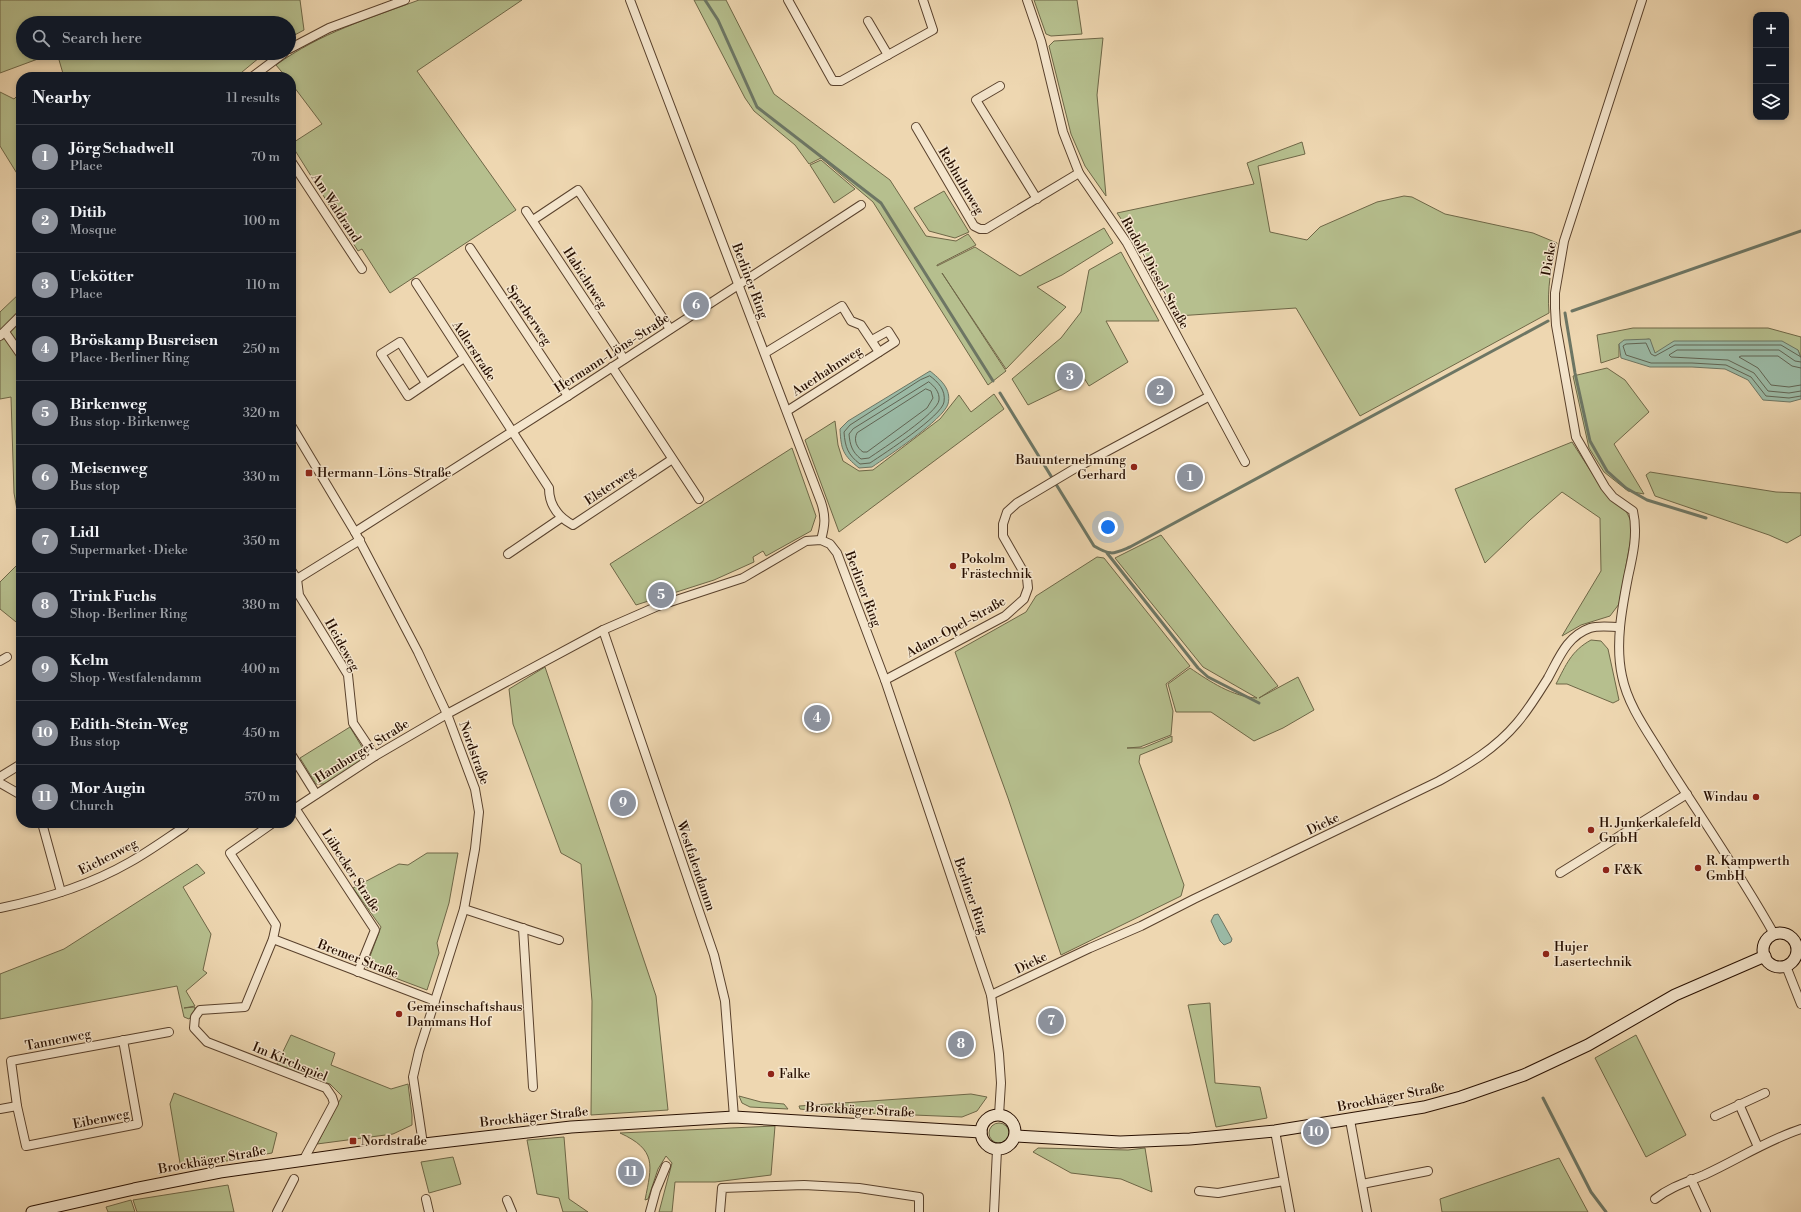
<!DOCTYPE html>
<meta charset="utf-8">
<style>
body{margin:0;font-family:"Libre Bodoni",serif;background:#242831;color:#f1f3f6}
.controls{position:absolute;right:12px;top:12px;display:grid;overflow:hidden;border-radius:8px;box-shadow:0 2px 6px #0003}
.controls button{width:36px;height:36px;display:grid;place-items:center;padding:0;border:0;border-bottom:1px solid #363941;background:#171b24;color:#f1f3f6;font:20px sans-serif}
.you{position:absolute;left:1108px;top:527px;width:14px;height:14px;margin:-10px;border:3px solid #fff;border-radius:50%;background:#1a73e8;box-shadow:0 0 0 6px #1a73e833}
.badge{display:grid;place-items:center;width:26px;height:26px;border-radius:50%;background:#8c9099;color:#fff;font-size:13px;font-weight:700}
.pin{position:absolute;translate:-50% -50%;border:2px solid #fff;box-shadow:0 1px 4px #0006}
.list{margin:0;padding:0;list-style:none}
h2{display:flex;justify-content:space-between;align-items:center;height:52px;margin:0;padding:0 16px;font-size:17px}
h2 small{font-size:13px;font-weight:400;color:#9ea1a6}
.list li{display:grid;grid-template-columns:26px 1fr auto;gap:12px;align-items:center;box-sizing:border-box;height:64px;padding:0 16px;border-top:1px solid #363941}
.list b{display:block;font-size:15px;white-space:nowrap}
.list p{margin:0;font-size:13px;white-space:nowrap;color:#9ea1a6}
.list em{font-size:13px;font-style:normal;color:#9ea1a6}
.icon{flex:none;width:22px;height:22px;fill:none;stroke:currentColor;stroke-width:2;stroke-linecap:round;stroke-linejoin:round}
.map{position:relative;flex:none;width:1801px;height:1212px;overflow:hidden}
.search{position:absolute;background:#171b24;box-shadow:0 2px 6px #0003;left:16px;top:16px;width:280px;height:44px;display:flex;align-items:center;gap:10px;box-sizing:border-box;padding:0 14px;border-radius:22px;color:#9ea1a6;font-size:15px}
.panel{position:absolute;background:#171b24;box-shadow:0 2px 6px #0003;left:16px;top:72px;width:280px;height:756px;border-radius:16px}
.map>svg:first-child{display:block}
</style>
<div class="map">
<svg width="1801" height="1212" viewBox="0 0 1801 1212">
<rect width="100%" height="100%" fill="#eed7b1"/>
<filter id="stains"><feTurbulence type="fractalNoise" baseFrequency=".005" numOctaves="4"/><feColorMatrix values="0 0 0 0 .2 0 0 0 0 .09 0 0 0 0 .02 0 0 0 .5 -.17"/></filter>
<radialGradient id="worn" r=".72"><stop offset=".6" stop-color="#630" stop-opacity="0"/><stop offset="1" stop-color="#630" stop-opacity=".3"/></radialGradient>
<!-- green -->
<g fill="#b6bf8e" stroke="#6e6747">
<path d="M 0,0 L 300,0 L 304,30 L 289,38 L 289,23 L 23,23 L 23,53 L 54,53 L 0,73 Z"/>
<path d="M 419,0 L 522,0 L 417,71 L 516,210 L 390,293 L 362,249 L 358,251 L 291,144 L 322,124 L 291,83 L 291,77 L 286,77 L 276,65 C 320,33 370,18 419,0 Z"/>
<path d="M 694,0 L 726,0 L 774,94 L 890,180 L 926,236 L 956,241 L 968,234 L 976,245 L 937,265 L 937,266 L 975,247 L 1020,276 L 1104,228 L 1113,243 L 1062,275 L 1037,287 L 1066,307 L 1006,369 L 942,273 L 1006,371 L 988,385 L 873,202 L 821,158 L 809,164 L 795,145 L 754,111 L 745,98 Z"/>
<path d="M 1034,0 L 1077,0 L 1082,34 L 1051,36 L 1046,34 Z"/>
<path d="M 1103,38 L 1097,95 L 1106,196 L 1085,166 L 1071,134 L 1049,46 L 1054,41 Z"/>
<path d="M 57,53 L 265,53 L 236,77 L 64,77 Z"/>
<path d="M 0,92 L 14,99 L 21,92 L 21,102 L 18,103 L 21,109 L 21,180 L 0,146 Z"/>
<path d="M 1302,142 L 1305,154 L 1258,166 L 1270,232 L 1307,240 L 1320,227 L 1377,202 L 1404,196 L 1412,197 L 1445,214 L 1533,233 L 1557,243 C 1551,267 1547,288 1549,313 L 1360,416 L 1296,308 L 1177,316 L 1135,239 L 1117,213 L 1254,184 L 1247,163 Z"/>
<path d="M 821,160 L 855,189 L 834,203 L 810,165 Z"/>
<path d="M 944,191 L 969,232 L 955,238 L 929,231 L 914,208 Z"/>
<path d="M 1121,252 L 1159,321 L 1106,321 L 1128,362 L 1089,386 L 1084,378 L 1028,405 L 1012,379 L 1061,338 L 1081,312 L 1089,270 Z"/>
<path d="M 21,292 L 21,532 L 14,493 L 11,397 L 0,399 L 0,312 Z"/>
<path d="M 1633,328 L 1768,328 L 1801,337 L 1801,358 L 1798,350 L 1655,353 L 1649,339 L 1619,344 L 1619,357 L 1601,363 L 1597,335 Z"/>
<path d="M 1607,368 L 1625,380 L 1649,412 L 1614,444 L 1644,494 L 1628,491 L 1604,472 L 1589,448 L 1573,376 Z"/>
<path d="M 994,394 L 1004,409 L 839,532 L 805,440 L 835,421 L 838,445 L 843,461 L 859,471 L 873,470 L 940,419 L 959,395 L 971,412 Z"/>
<path d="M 1572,442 L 1599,484 L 1626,511 L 1631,521 L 1631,538 L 1619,604 L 1610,616 L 1581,625 L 1562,636 L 1601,571 L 1600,518 L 1562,492 L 1530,520 L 1485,563 L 1455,489 Z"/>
<path d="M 792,448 L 816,516 L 811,531 L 766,556 L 763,551 L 753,557 L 754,562 L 714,580 L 636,605 L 610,564 Z"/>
<path d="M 1650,472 L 1776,492 L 1801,493 L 1801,535 L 1787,543 L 1769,535 L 1655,496 L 1646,475 Z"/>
<path d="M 1161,535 L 1278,686 L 1259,698 L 1298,677 L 1314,710 L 1283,728 L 1254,741 L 1211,712 L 1176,712 L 1168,684 L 1190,668 C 1209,681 1233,697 1257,698 L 1203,667 L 1115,558 Z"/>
<path d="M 1097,557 L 1104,558 L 1190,666 L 1166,684 L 1173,711 L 1171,735 L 1140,747 L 1127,748 L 1143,748 L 1172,736 L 1172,742 L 1140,755 L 1139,762 L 1184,885 L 1181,896 L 1061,955 L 1008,798 L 955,652 L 1026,612 L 1036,596 Z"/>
<path d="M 21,561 L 21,626 L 0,609 L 0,582 Z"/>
<path d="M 1591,640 L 1601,641 L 1608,649 L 1619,700 L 1613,703 L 1567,684 L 1556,684 C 1566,665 1571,651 1591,640 Z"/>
<path d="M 545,667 L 656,996 L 668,1110 L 591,1115 L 592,1001 L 581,864 L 561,853 L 513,724 L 509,689 Z"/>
<path d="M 350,727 L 365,752 L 364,760 L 324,784 L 316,784 L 300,758 Z"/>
<path d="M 427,853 L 458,853 L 449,903 L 437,943 L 439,953 L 427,990 L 366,967 L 381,927 L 353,888 L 399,864 L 408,865 Z"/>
<path d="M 197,864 L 205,873 L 183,887 L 211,934 L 203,970 L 207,973 L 186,991 L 195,1006 L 184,1008 L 195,1007 L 194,1013 L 189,1019 L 184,1017 L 177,986 L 0,1019 L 0,974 L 64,949 Z"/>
<path d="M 1210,1003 L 1215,1083 L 1260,1087 L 1267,1118 L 1216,1127 L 1188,1005 Z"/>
<path d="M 291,1035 L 335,1053 L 331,1065 L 391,1089 L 408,1084 L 412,1115 L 412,1125 L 393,1134 L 317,1144 L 342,1096 L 330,1084 L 276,1066 Z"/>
<path d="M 1636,1035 L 1686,1135 L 1646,1157 L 1595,1058 Z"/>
<path d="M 174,1093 L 277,1133 L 272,1153 L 181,1169 L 170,1104 Z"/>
<path d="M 971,1094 L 987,1097 L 977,1111 L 962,1117 L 818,1111 L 800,1109 L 799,1106 Z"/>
<path d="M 739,1096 L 761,1102 L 784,1104 L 788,1109 L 750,1107 L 742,1103 Z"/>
<circle cx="999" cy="1133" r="10"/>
<path d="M 775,1126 L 771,1175 L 715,1182 L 675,1182 L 672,1212 L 659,1212 L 672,1163 L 666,1156 L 658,1169 L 648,1199 L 645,1200 C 652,1165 657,1150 620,1133 Z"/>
<path d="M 564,1137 L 569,1199 L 588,1212 L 563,1212 L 559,1198 L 537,1194 L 527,1140 Z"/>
<path d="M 1038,1148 L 1128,1150 L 1145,1148 L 1152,1192 L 1121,1179 L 1071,1173 L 1033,1152 Z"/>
<path d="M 453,1157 L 461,1184 L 429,1193 L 421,1162 Z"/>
<path d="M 1559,1158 L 1588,1212 L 1442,1212 L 1440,1199 Z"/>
<path d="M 228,1185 L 234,1212 L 137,1212 L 133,1200 Z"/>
<path d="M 131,1200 L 135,1212 L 108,1212 L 106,1207 Z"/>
</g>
<!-- water -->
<g fill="#9bbaa6" stroke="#6d7664">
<path d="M 1650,339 L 1655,353 L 1674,341 L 1782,341 L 1798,350 L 1801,358 L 1801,399 L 1790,402 L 1763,400 L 1748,380 L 1725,369 L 1692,367 L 1650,367 L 1621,358 L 1619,344 L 1624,340 Z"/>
<path d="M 930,371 C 940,379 952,389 948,404 C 943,420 888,456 872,467 L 859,468 C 843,455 841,450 840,429 L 848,421 Z"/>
<path d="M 1218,914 L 1232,939 L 1231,942 L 1224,945 L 1220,941 L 1211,921 L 1214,915 Z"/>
</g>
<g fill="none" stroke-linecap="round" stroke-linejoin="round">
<!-- shore -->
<g stroke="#616453" stroke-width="1">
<path d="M 1801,357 L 1781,345 L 1675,345 L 1655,356 L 1651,354 L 1646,343 L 1626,344 L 1623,346 L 1626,355 L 1651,363 L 1692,363 L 1726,365 L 1751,377 L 1766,396 L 1789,398 L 1801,396"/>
<path d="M 1801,362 L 1795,361 L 1779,350 L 1677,350 L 1669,355 L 1671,357 L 1728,360 L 1754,373 L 1768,391 L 1789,393 L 1801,391"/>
<path d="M 1801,368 L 1792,366 L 1778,356 L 1741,356 L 1739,357 L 1758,368 L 1771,385 L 1789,387 L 1801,385"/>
<path d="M 930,376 C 938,382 946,390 944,402 C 942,416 885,453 870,463 L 860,464 C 848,455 845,447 844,432 L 850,425 L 920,380 Z"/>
<path d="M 929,382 C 934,386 940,392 939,400 C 938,413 882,449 869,458 L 861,459 C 852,452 850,445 849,434 L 853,429 Z"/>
<path d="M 926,389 L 931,391 L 933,398 L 927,408 L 867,452 L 863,452 C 857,448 853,440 857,433 Z"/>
</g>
<!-- stream -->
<g stroke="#6d7664" stroke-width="3">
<path d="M 705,0 L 718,20 L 757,107 L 881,203 L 993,381"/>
<path d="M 1572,311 L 1801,231"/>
<path d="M 1565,313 L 1575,373 L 1590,441 L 1607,471 L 1626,488 L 1647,500 L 1706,518"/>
<path d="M 1000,393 L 1094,546 C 1111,556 1113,554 1130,547 L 1548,321"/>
<path d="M 1107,553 L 1198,668 L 1208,677 L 1259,703"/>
<path d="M 1543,1098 L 1591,1192 L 1606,1212"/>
</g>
<!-- street casing -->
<g stroke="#59412c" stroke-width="10">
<g id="street">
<path d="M 630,0 L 821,502 C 826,517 825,525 821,540"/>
<path d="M 788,0 L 833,81 L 841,81 L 933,30 L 923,0"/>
<path d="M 1027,0 L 1041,41 L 1063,132 L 1079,173 L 1127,243 L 1245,462"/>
<path d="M 1642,0 L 1564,241 L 1555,293 L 1555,308 L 1556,325 L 1576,437 L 1605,487 L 1613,497 L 1633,511 C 1638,533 1633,555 1628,577 C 1622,608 1615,644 1622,676 C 1628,707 1650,735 1666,762 C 1702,819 1741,875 1774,934"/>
<path d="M 868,21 L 888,55"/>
<path d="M 289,49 L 329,28 L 405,0"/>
<path d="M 252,77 L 284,53"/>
<path d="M 1000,86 L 976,100 L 1037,199"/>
<path d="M 916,127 L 974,226 L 980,229 L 986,229 L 1079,173"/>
<path d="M 291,161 L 362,269"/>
<path d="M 526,211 L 624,359"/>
<path d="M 533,220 L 578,190 L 670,329"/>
<path d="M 470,248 L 568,396"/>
<path d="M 416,283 L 549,488 C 549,505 558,517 573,525 L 671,460"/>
<path d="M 5,332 L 21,355"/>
<path d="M 0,336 L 21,315"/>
<path d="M 765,353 L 842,306 L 851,321 L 861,325 L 879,352"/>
<path d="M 612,367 L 699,499"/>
<path d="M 426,383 L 400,342 L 381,354 L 408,396 L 464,358"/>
<path d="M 787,411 L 895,342 L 888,331 L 872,340"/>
<path d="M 291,425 L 355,532 L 418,652 L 447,714 L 475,789 L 479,812 L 475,849 L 464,909 L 419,1051 L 413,1077 L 423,1144"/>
<path d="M 355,532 L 568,396 L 861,205"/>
<path d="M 508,554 L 561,518"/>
<path d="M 291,570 L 297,579 L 299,595 L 348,675 L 353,723 L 375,756"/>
<path d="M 291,581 L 297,579 L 360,540"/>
<path d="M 603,630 L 714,955 L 725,1001 L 734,1117"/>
<path d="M 0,661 L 7,657"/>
<path d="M 885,680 L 1005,616 L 1024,599 L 1028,588 L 1027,578 L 1003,536 L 1003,524 L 1007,512 L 1017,503 L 1074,469 L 1208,397"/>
<path d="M 291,754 L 316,794"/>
<path d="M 0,777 L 21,764"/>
<path d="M 0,783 L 21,795"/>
<path d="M 295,808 L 375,930 L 358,972"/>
<path d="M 291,811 L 375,756 L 447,714 L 603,630 L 658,606 L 743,578 L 806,541 L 821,540 L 830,544 L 837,553 L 885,680 L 991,995 L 999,1054 L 1001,1083 L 999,1115"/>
<path d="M 42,823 L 61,892"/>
<path d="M 273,823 L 230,853 L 276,925 L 273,939 L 245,1007 L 200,1010 L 195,1017 L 194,1028 L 207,1042 L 326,1088 L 332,1097 L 334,1103 L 304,1159"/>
<path d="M 1560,873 L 1687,794"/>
<path d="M 0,908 C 45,899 90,885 130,862 C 148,852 166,839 184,827"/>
<path d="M 464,909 L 559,940"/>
<path d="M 523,928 L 533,1087"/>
<path d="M 273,939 L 435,1001"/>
<path d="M 1786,966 L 1801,1004"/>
<path d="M 991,995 L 1090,948 L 1141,926 L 1194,899 L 1439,781 C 1468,765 1496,748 1517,723 C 1529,709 1538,694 1548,678 C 1559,658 1567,636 1590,628 C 1599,625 1611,627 1620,627"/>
<path d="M 123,1040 L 138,1124 L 26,1146 L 17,1106 L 11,1061 L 169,1032"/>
<path d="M 1739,1104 L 1758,1147"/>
<path d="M 0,1109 L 17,1106"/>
<path d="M 1715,1116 L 1765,1093"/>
<path d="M 1350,1120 L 1367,1212"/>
<path d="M 1275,1131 L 1290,1212"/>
<path d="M 1691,1179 L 1706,1212"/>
<path d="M 1362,1184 L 1428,1171"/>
<path d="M 1199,1191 L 1218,1193 L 1284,1181"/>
<path d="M 426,1199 L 429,1212"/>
<path d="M 1655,1199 C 1670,1187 1687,1182 1704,1175 C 1737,1160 1767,1140 1801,1129"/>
<path d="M 507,1200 L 512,1212"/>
<path d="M 277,1212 L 294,1179"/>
<path d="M 650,1212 L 656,1190 L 666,1166"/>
<path d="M 720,1212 L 722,1188 L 804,1185 L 859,1188 L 919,1197 L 919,1212"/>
<path d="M 994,1212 L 997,1150"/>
</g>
</g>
<!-- secondary casing -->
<g stroke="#270f00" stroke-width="13">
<g id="secondary">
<circle cx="1780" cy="950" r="17"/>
<circle cx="998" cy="1132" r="17"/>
<path d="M 1016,1136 L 1120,1142 L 1190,1139 L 1275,1131 L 1424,1107 L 1461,1097 L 1524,1075 L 1588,1045 L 1675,995 L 1765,956"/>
<path d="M 32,1212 L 134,1189 L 220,1172 L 390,1148 L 571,1127 L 734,1117 L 981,1132"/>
</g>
</g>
<!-- street -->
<use href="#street" stroke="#f4e5cc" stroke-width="8"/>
<!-- secondary -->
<use href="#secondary" stroke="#f4e5cc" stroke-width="11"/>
</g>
<!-- markers -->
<g fill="#8f2418" stroke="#f4e5cc" stroke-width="1.5">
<circle cx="1134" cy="467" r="4"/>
<rect x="305" y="469" width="8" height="8" rx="2"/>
<circle cx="953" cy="566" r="4"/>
<circle cx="1756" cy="797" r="4"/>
<circle cx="1591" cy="830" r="4"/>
<circle cx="1698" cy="868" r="4"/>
<circle cx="1606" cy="870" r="4"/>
<circle cx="1546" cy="954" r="4"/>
<circle cx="399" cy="1014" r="4"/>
<circle cx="771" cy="1074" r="4"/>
<rect x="349" y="1137" width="8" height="8" rx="2"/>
</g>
<g text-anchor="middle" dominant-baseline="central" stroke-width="3" stroke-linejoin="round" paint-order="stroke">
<!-- street labels -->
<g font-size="13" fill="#270f00" stroke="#f4e5cc">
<text transform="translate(961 181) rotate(59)">Rebhuhnweg</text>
<text transform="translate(336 208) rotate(57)">Am Waldrand</text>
<text transform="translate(1549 259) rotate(-80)">Dieke</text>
<text transform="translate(1155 273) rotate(61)">Rudolf-Diesel-Straße</text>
<text transform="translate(585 278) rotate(57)">Habichtweg</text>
<text transform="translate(750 281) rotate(69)">Berliner Ring</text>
<text transform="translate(529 315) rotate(56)">Sperberweg</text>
<text transform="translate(474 351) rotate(57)">Adlerstraße</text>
<text transform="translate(612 353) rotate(-33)">Hermann-Löns-Straße</text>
<text transform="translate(827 371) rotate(-33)">Auerhahnweg</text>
<text transform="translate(610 486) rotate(-34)">Elsterweg</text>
<text transform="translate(863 589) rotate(69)">Berliner Ring</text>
<text transform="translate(956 627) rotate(-29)">Adam-Opel-Straße</text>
<text transform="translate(342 645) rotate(61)">Heideweg</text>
<text transform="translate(362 751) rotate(-32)">Hamburger Straße</text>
<text transform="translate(474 753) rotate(70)">Nordstraße</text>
<text transform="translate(1323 824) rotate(-26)">Dieke</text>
<text transform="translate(108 857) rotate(-27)">Eichenweg</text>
<text transform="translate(696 866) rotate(71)">Westfalendamm</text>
<text transform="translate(351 871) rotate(57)">Lübecker Straße</text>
<text transform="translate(971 896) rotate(71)">Berliner Ring</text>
<text transform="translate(358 959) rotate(21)">Bremer Straße</text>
<text transform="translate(1031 963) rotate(-26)">Dieke</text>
<text transform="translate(58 1040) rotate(-11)">Tannenweg</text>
<text transform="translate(290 1062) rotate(23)">Im Kirchspiel</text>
<text transform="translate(1391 1097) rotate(-11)">Brockhäger Straße</text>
<text transform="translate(860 1110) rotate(3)">Brockhäger Straße</text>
<text transform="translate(534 1117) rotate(-6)">Brockhäger Straße</text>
<text transform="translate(101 1119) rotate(-11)">Eibenweg</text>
<text transform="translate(212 1160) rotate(-10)">Brockhäger Straße</text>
</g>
<!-- poi labels -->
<g font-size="13" fill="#270f00" stroke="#f4e5cc" text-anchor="start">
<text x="1126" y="460" text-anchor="end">Bauunternehmung<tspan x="1126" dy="15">Gerhard</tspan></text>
<text x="317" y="473">Hermann-Löns-Straße</text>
<text x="961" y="559">Pokolm<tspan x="961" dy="15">Frästechnik</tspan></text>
<text x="1748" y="797" text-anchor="end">Windau</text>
<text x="1599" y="823">H. Junkerkalefeld<tspan x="1599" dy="15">GmbH</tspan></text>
<text x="1706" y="861">R. Kampwerth<tspan x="1706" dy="15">GmbH</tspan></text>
<text x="1614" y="870">F&amp;K</text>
<text x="1554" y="947">Hujer<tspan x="1554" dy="15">Lasertechnik</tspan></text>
<text x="407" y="1007">Gemeinschaftshaus<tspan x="407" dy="15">Dammans Hof</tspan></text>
<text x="779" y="1074">Falke</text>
<text x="361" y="1141">Nordstraße</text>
</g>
</g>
<rect width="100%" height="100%" filter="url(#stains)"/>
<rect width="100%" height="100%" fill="url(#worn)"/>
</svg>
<div class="controls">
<button>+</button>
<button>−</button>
<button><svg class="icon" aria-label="layers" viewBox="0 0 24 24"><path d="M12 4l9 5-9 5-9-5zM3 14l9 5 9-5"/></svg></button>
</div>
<div class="you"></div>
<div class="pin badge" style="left:1190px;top:477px">1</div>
<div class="pin badge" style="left:1160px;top:391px">2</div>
<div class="pin badge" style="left:1070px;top:376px">3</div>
<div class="pin badge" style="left:817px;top:718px">4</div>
<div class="pin badge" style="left:661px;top:595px">5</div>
<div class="pin badge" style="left:696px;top:305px">6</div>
<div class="pin badge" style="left:1051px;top:1021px">7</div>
<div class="pin badge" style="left:961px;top:1044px">8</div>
<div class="pin badge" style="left:623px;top:803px">9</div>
<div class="pin badge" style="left:1316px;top:1132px">10</div>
<div class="pin badge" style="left:631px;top:1172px">11</div>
<div class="search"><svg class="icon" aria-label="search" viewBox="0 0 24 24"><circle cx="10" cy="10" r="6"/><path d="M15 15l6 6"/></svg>Search here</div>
<section class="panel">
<h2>Nearby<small>11 results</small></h2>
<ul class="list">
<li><span class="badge">1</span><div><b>Jörg Schadwell</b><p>Place</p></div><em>70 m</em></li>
<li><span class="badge">2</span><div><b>Ditib</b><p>Mosque</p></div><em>100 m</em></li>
<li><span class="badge">3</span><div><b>Uekötter</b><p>Place</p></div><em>110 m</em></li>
<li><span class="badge">4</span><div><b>Bröskamp Busreisen</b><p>Place · Berliner Ring</p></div><em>250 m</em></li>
<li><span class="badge">5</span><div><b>Birkenweg</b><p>Bus stop · Birkenweg</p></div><em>320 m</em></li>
<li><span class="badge">6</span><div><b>Meisenweg</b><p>Bus stop</p></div><em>330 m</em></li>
<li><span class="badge">7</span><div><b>Lidl</b><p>Supermarket · Dieke</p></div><em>350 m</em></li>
<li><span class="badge">8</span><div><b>Trink Fuchs</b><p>Shop · Berliner Ring</p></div><em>380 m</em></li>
<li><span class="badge">9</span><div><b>Kelm</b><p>Shop · Westfalendamm</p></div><em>400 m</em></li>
<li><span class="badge">10</span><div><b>Edith-Stein-Weg</b><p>Bus stop</p></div><em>450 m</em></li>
<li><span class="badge">11</span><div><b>Mor Augin</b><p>Church</p></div><em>570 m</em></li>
</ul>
</section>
</div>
